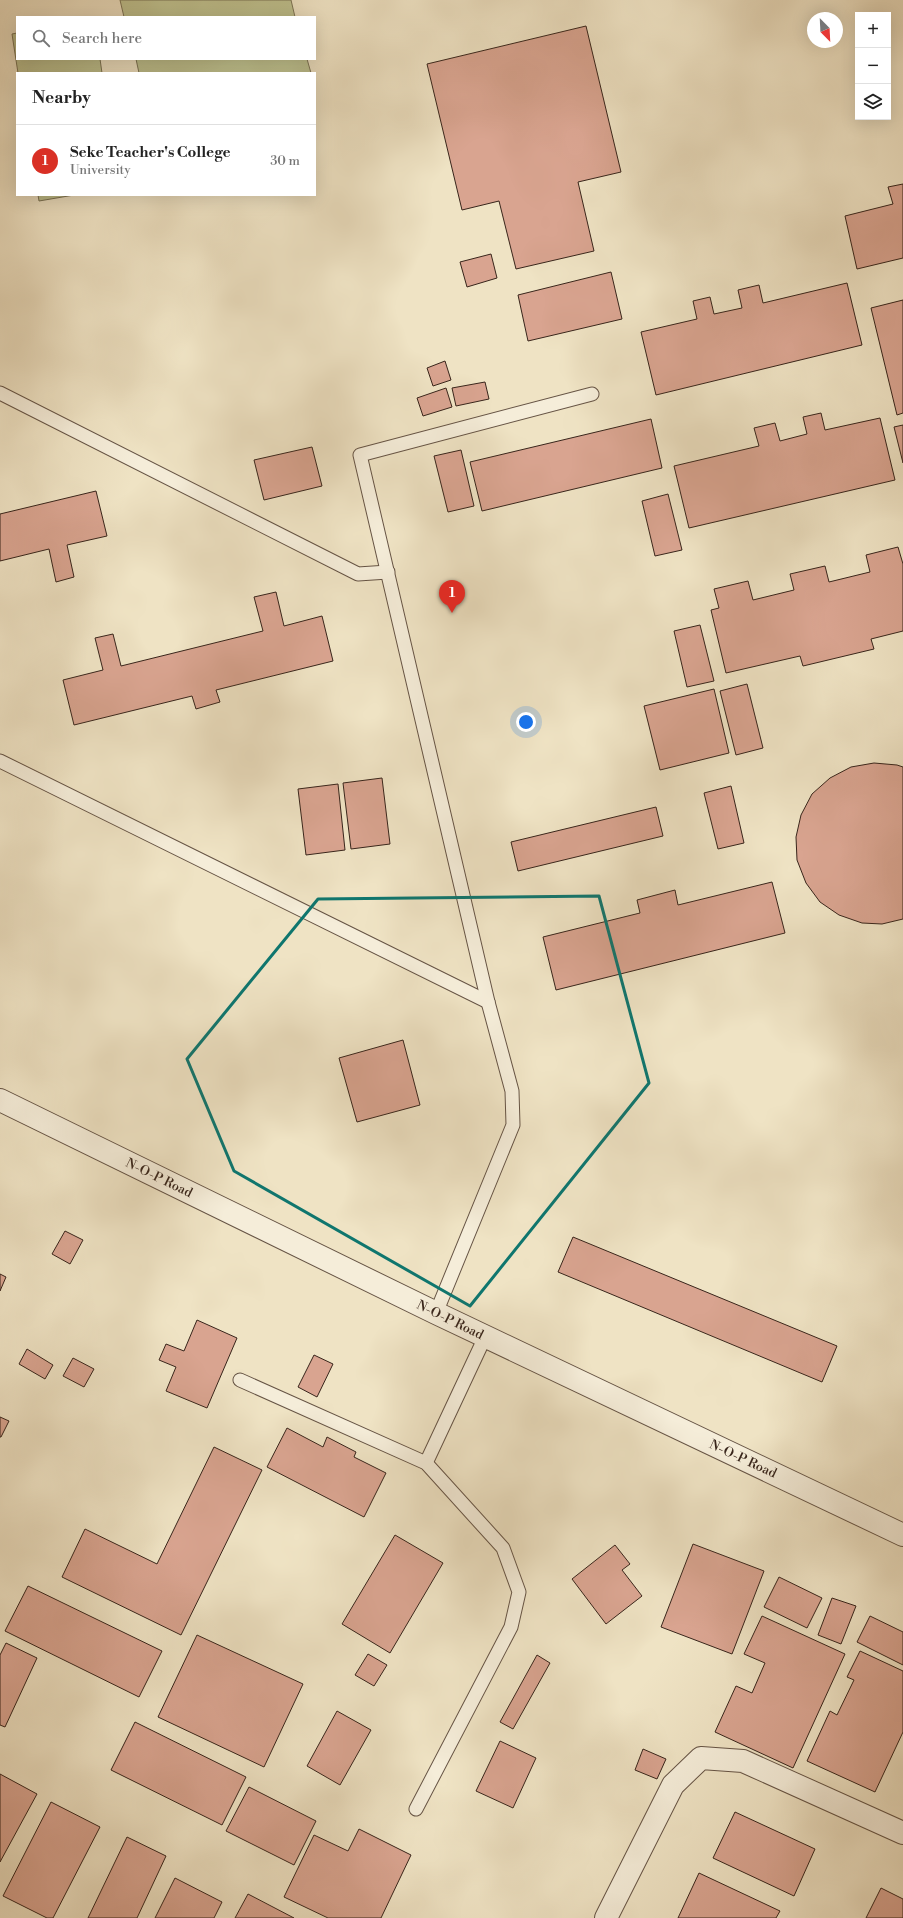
<!DOCTYPE html>
<meta charset="utf-8">
<style>
body{margin:0;font-family:"Libre Bodoni",serif;background:#f6f6f6;color:#222}
.controls{position:absolute;right:12px;top:12px;display:grid;overflow:hidden;border-radius:0px;box-shadow:0 4px 16px #0002}
.controls button{width:36px;height:36px;display:grid;place-items:center;padding:0;border:0;border-bottom:1px solid #e0e0e0;background:#fff;color:#222;font:20px sans-serif}
.compass{position:absolute;left:807px;top:12px;width:36px;height:36px;border-radius:50%;background:#fff;box-shadow:0 4px 16px #0002;rotate:156deg}
.you{position:absolute;left:526px;top:722px;width:14px;height:14px;margin:-10px;border:3px solid #fff;border-radius:50%;background:#1a73e8;box-shadow:0 0 0 6px #1a73e833}
.badge{display:grid;place-items:center;width:26px;height:26px;border-radius:50%;background:#d93025;color:#fff;font-size:13px;font-weight:700}
.pin{position:absolute;translate:-50% -33px;filter:drop-shadow(0 1px 2px #0008)}
.pin::after{content:'';position:absolute;top:21px;width:14px;height:12px;background:inherit;clip-path:polygon(0 0,100% 0,50% 100%)}
.list{margin:0;padding:0;list-style:none}
h2{display:flex;justify-content:space-between;align-items:center;height:52px;margin:0;padding:0 16px;font-size:17px}
h2 small{font-size:13px;font-weight:400;color:#767676}
.list li{display:grid;grid-template-columns:26px 1fr auto;gap:12px;align-items:center;box-sizing:border-box;height:72px;padding:0 16px;border-top:1px solid #e0e0e0}
.list b{display:block;font-size:15px;white-space:nowrap}
.list p{margin:0;font-size:13px;white-space:nowrap;color:#767676}
.list em{font-size:13px;font-style:normal;color:#767676}
.icon{flex:none;width:22px;height:22px;fill:none;stroke:currentColor;stroke-width:2;stroke-linecap:round;stroke-linejoin:round}
.map{position:relative;flex:none;width:903px;height:1918px;overflow:hidden}
.search{position:absolute;background:#fff;box-shadow:0 4px 16px #0002;left:16px;top:16px;width:300px;height:44px;display:flex;align-items:center;gap:10px;box-sizing:border-box;padding:0 14px;border-radius:0px;color:#767676;font-size:15px}
.panel{position:absolute;background:#fff;box-shadow:0 4px 16px #0002;left:16px;top:72px;width:300px;height:124px;border-radius:0px}
.map>svg:first-child{display:block}
</style>
<div class="map">
<svg width="903" height="1918" viewBox="0 0 903 1918">
<rect width="100%" height="100%" fill="#efe3c4"/>
<filter id="stains"><feTurbulence type="fractalNoise" baseFrequency=".005" numOctaves="4"/><feColorMatrix values="0 0 0 0 .2 0 0 0 0 .09 0 0 0 0 .02 0 0 0 .5 -.17"/></filter>
<radialGradient id="worn" r=".72"><stop offset=".6" stop-color="#630" stop-opacity="0"/><stop offset="1" stop-color="#630" stop-opacity=".3"/></radialGradient>
<!-- green -->
<g fill="#bfc290" stroke="#7c7456">
<path d="M 120,0 L 291,0 L 295,17 L 124,17 Z"/>
<path d="M 17,33 L 17,59 L 100,59 L 102,73 L 18,73 L 12,34 Z"/>
<path d="M 136,59 L 307,59 L 311,73 L 139,73 Z"/>
<path d="M 38,195 L 74,195 L 39,201 Z"/>
</g>
<!-- building -->
<g fill="#d9a490" stroke="#38251b">
<path d="M 586,26 L 621,172 L 578,182 L 594,251 L 516,269 L 499,201 L 462,210 L 427,64 Z"/>
<path d="M 903,184 L 903,258 L 857,269 L 845,216 L 893,204 L 888,187 Z"/>
<path d="M 491,254 L 497,278 L 467,287 L 460,262 Z"/>
<path d="M 611,272 L 622,319 L 528,341 L 518,295 Z"/>
<path d="M 847,283 L 862,345 L 656,395 L 641,332 L 697,319 L 693,301 L 710,297 L 714,314 L 742,308 L 738,290 L 759,285 L 763,303 Z"/>
<path d="M 903,300 L 903,413 L 897,415 L 871,308 Z"/>
<path d="M 445,361 L 451,380 L 433,386 L 427,368 Z"/>
<path d="M 485,382 L 489,399 L 456,406 L 452,388 Z"/>
<path d="M 446,388 L 452,407 L 423,416 L 417,398 Z"/>
<path d="M 821,413 L 825,430 L 880,418 L 895,480 L 689,528 L 674,466 L 759,446 L 754,428 L 775,423 L 780,441 L 807,434 L 803,417 Z"/>
<path d="M 651,419 L 662,468 L 482,511 L 470,462 Z"/>
<path d="M 903,425 L 903,463 L 894,427 Z"/>
<path d="M 312,447 L 322,486 L 264,500 L 254,460 Z"/>
<path d="M 461,450 L 474,506 L 448,512 L 434,456 Z"/>
<path d="M 96,491 L 107,536 L 67,545 L 74,577 L 56,582 L 49,549 L 0,561 L 0,514 Z"/>
<path d="M 668,494 L 682,550 L 655,556 L 642,501 Z"/>
<path d="M 898,547 L 903,564 L 903,631 L 871,639 L 874,649 L 803,666 L 800,656 L 726,673 L 711,610 L 719,608 L 714,589 L 748,581 L 753,600 L 794,590 L 790,574 L 825,566 L 829,582 L 870,572 L 866,555 Z"/>
<path d="M 276,592 L 284,626 L 322,616 L 333,661 L 216,690 L 220,702 L 196,709 L 192,696 L 74,725 L 63,680 L 103,670 L 95,638 L 113,634 L 121,666 L 263,631 L 254,597 Z"/>
<path d="M 700,625 L 714,681 L 687,687 L 674,631 Z"/>
<path d="M 747,684 L 763,748 L 736,755 L 720,691 Z"/>
<path d="M 714,689 L 729,753 L 660,770 L 644,706 Z"/>
<path d="M 874,763 L 897,765 L 903,767 L 903,919 L 882,924 L 862,923 L 839,915 L 820,902 L 806,883 L 797,860 L 796,837 L 801,815 L 812,794 L 830,778 L 851,767 Z"/>
<path d="M 382,778 L 390,844 L 351,849 L 343,783 Z"/>
<path d="M 338,784 L 345,850 L 306,855 L 298,789 Z"/>
<path d="M 731,786 L 744,843 L 718,849 L 704,793 Z"/>
<path d="M 656,807 L 663,836 L 518,871 L 511,842 Z"/>
<path d="M 772,882 L 785,933 L 556,990 L 543,937 L 640,913 L 637,900 L 675,890 L 678,905 Z"/>
<path d="M 403,1040 L 420,1105 L 357,1122 L 339,1058 Z"/>
<path d="M 65,1231 L 83,1240 L 70,1264 L 52,1254 Z"/>
<path d="M 573,1237 L 837,1346 L 822,1382 L 558,1272 Z"/>
<path d="M 0,1274 L 6,1277 L 0,1291 Z"/>
<path d="M 197,1320 L 237,1338 L 207,1408 L 166,1391 L 176,1367 L 159,1360 L 166,1344 L 184,1351 Z"/>
<path d="M 27,1349 L 53,1365 L 45,1379 L 19,1364 Z"/>
<path d="M 314,1355 L 333,1364 L 317,1397 L 298,1387 Z"/>
<path d="M 73,1358 L 94,1369 L 84,1387 L 63,1376 Z"/>
<path d="M 0,1417 L 9,1421 L 1,1437 L 0,1437 Z"/>
<path d="M 287,1428 L 323,1447 L 327,1437 L 356,1452 L 354,1457 L 386,1473 L 364,1517 L 267,1467 Z"/>
<path d="M 214,1447 L 262,1470 L 181,1635 L 62,1577 L 85,1529 L 157,1564 Z"/>
<path d="M 395,1535 L 443,1563 L 390,1653 L 342,1624 Z"/>
<path d="M 693,1544 L 764,1571 L 732,1654 L 661,1627 Z"/>
<path d="M 615,1545 L 630,1564 L 622,1570 L 642,1596 L 606,1624 L 572,1579 Z"/>
<path d="M 779,1577 L 822,1598 L 807,1628 L 764,1607 Z"/>
<path d="M 28,1586 L 162,1651 L 139,1697 L 5,1631 Z"/>
<path d="M 832,1598 L 856,1606 L 841,1644 L 818,1635 Z"/>
<path d="M 762,1616 L 845,1654 L 793,1768 L 715,1732 L 736,1686 L 752,1693 L 765,1663 L 744,1654 Z"/>
<path d="M 870,1616 L 903,1632 L 903,1665 L 857,1642 Z"/>
<path d="M 197,1635 L 303,1684 L 264,1767 L 158,1717 Z"/>
<path d="M 6,1643 L 37,1658 L 5,1727 L 0,1725 L 0,1655 Z"/>
<path d="M 860,1651 L 903,1671 L 903,1732 L 875,1792 L 807,1761 L 830,1711 L 837,1715 L 854,1680 L 847,1677 Z"/>
<path d="M 368,1654 L 387,1665 L 374,1686 L 355,1675 Z"/>
<path d="M 537,1655 L 550,1663 L 513,1729 L 500,1722 Z"/>
<path d="M 337,1711 L 371,1730 L 340,1785 L 307,1766 Z"/>
<path d="M 135,1722 L 246,1777 L 222,1825 L 111,1770 Z"/>
<path d="M 500,1741 L 536,1758 L 513,1808 L 476,1791 Z"/>
<path d="M 643,1749 L 666,1759 L 657,1779 L 635,1770 Z"/>
<path d="M 0,1774 L 37,1794 L 0,1862 Z"/>
<path d="M 249,1787 L 316,1821 L 294,1865 L 226,1831 Z"/>
<path d="M 51,1802 L 100,1827 L 53,1918 L 47,1918 L 3,1896 Z"/>
<path d="M 735,1812 L 815,1849 L 794,1896 L 713,1858 Z"/>
<path d="M 359,1829 L 411,1855 L 381,1918 L 328,1918 L 284,1897 L 314,1835 L 348,1851 Z"/>
<path d="M 127,1837 L 166,1856 L 137,1918 L 88,1918 Z"/>
<path d="M 699,1873 L 780,1911 L 776,1918 L 678,1918 Z"/>
<path d="M 175,1878 L 222,1902 L 214,1918 L 155,1918 Z"/>
<path d="M 881,1888 L 903,1899 L 903,1918 L 866,1918 Z"/>
<path d="M 248,1894 L 294,1918 L 235,1918 Z"/>
</g>
<g fill="none" stroke-linecap="round" stroke-linejoin="round">
<!-- service casing -->
<g stroke="#665445" stroke-width="15">
<g id="service">
<path d="M 0,393 L 358,574 L 388,572"/>
<path d="M 0,761 L 488,1002"/>
<path d="M 436,1313 L 513,1125 L 512,1091 L 488,1002 L 360,455 L 592,394"/>
<path d="M 240,1380 L 426,1463 L 503,1548 L 519,1592 L 511,1627 L 416,1809"/>
<path d="M 426,1463 L 485,1337"/>
</g>
</g>
<!-- minor casing -->
<g stroke="#665445" stroke-width="24">
<path id="minor" d="M 606,1918 L 673,1785 L 701,1758 L 743,1761 L 903,1833"/>
</g>
<!-- tertiary casing -->
<g stroke="#665445" stroke-width="24">
<path id="tertiary" d="M 0,1100 L 436,1313 L 903,1535"/>
</g>
<!-- service -->
<use href="#service" stroke="#f5edd9" stroke-width="13"/>
<!-- minor -->
<use href="#minor" stroke="#f5edd9" stroke-width="22"/>
<!-- tertiary -->
<use href="#tertiary" stroke="#f5edd9" stroke-width="22"/>
</g>
<!-- marked area -->
<path fill="none" stroke="#0f766e" stroke-width="3" stroke-linejoin="round" d="M 599,896 L 649,1083 L 470,1306 L 234,1171 L 187,1059 L 318,899 Z"/>
<g text-anchor="middle" dominant-baseline="central" stroke-width="4" stroke-linejoin="round" paint-order="stroke">
<!-- street labels -->
<g font-size="13" fill="#38251b" stroke="#f5edd9">
<text transform="translate(159 1178) rotate(26)">N-O-P Road</text>
<text transform="translate(450 1320) rotate(26)">N-O-P Road</text>
<text transform="translate(743 1459) rotate(25)">N-O-P Road</text>
</g>
</g>
<rect width="100%" height="100%" filter="url(#stains)"/>
<rect width="100%" height="100%" fill="url(#worn)"/>
</svg>
<div class="controls">
<button>+</button>
<button>−</button>
<button><svg class="icon" aria-label="layers" viewBox="0 0 24 24"><path d="M12 4l9 5-9 5-9-5zM3 14l9 5 9-5"/></svg></button>
</div>
<svg class="compass" viewBox="-18 -18 36 36"><path d="M0-13l5 13h-10z" fill="#e53935"/><path d="M0 13l5-13h-10z" fill="#767676"/></svg>
<div class="you"></div>
<div class="pin badge" style="left:452px;top:613px">1</div>
<div class="search"><svg class="icon" aria-label="search" viewBox="0 0 24 24"><circle cx="10" cy="10" r="6"/><path d="M15 15l6 6"/></svg>Search here</div>
<section class="panel">
<h2>Nearby<small></small></h2>
<ul class="list">
<li><span class="badge">1</span><div><b>Seke Teacher's College</b><p>University</p></div><em>30 m</em></li>
</ul>
</section>
</div>
